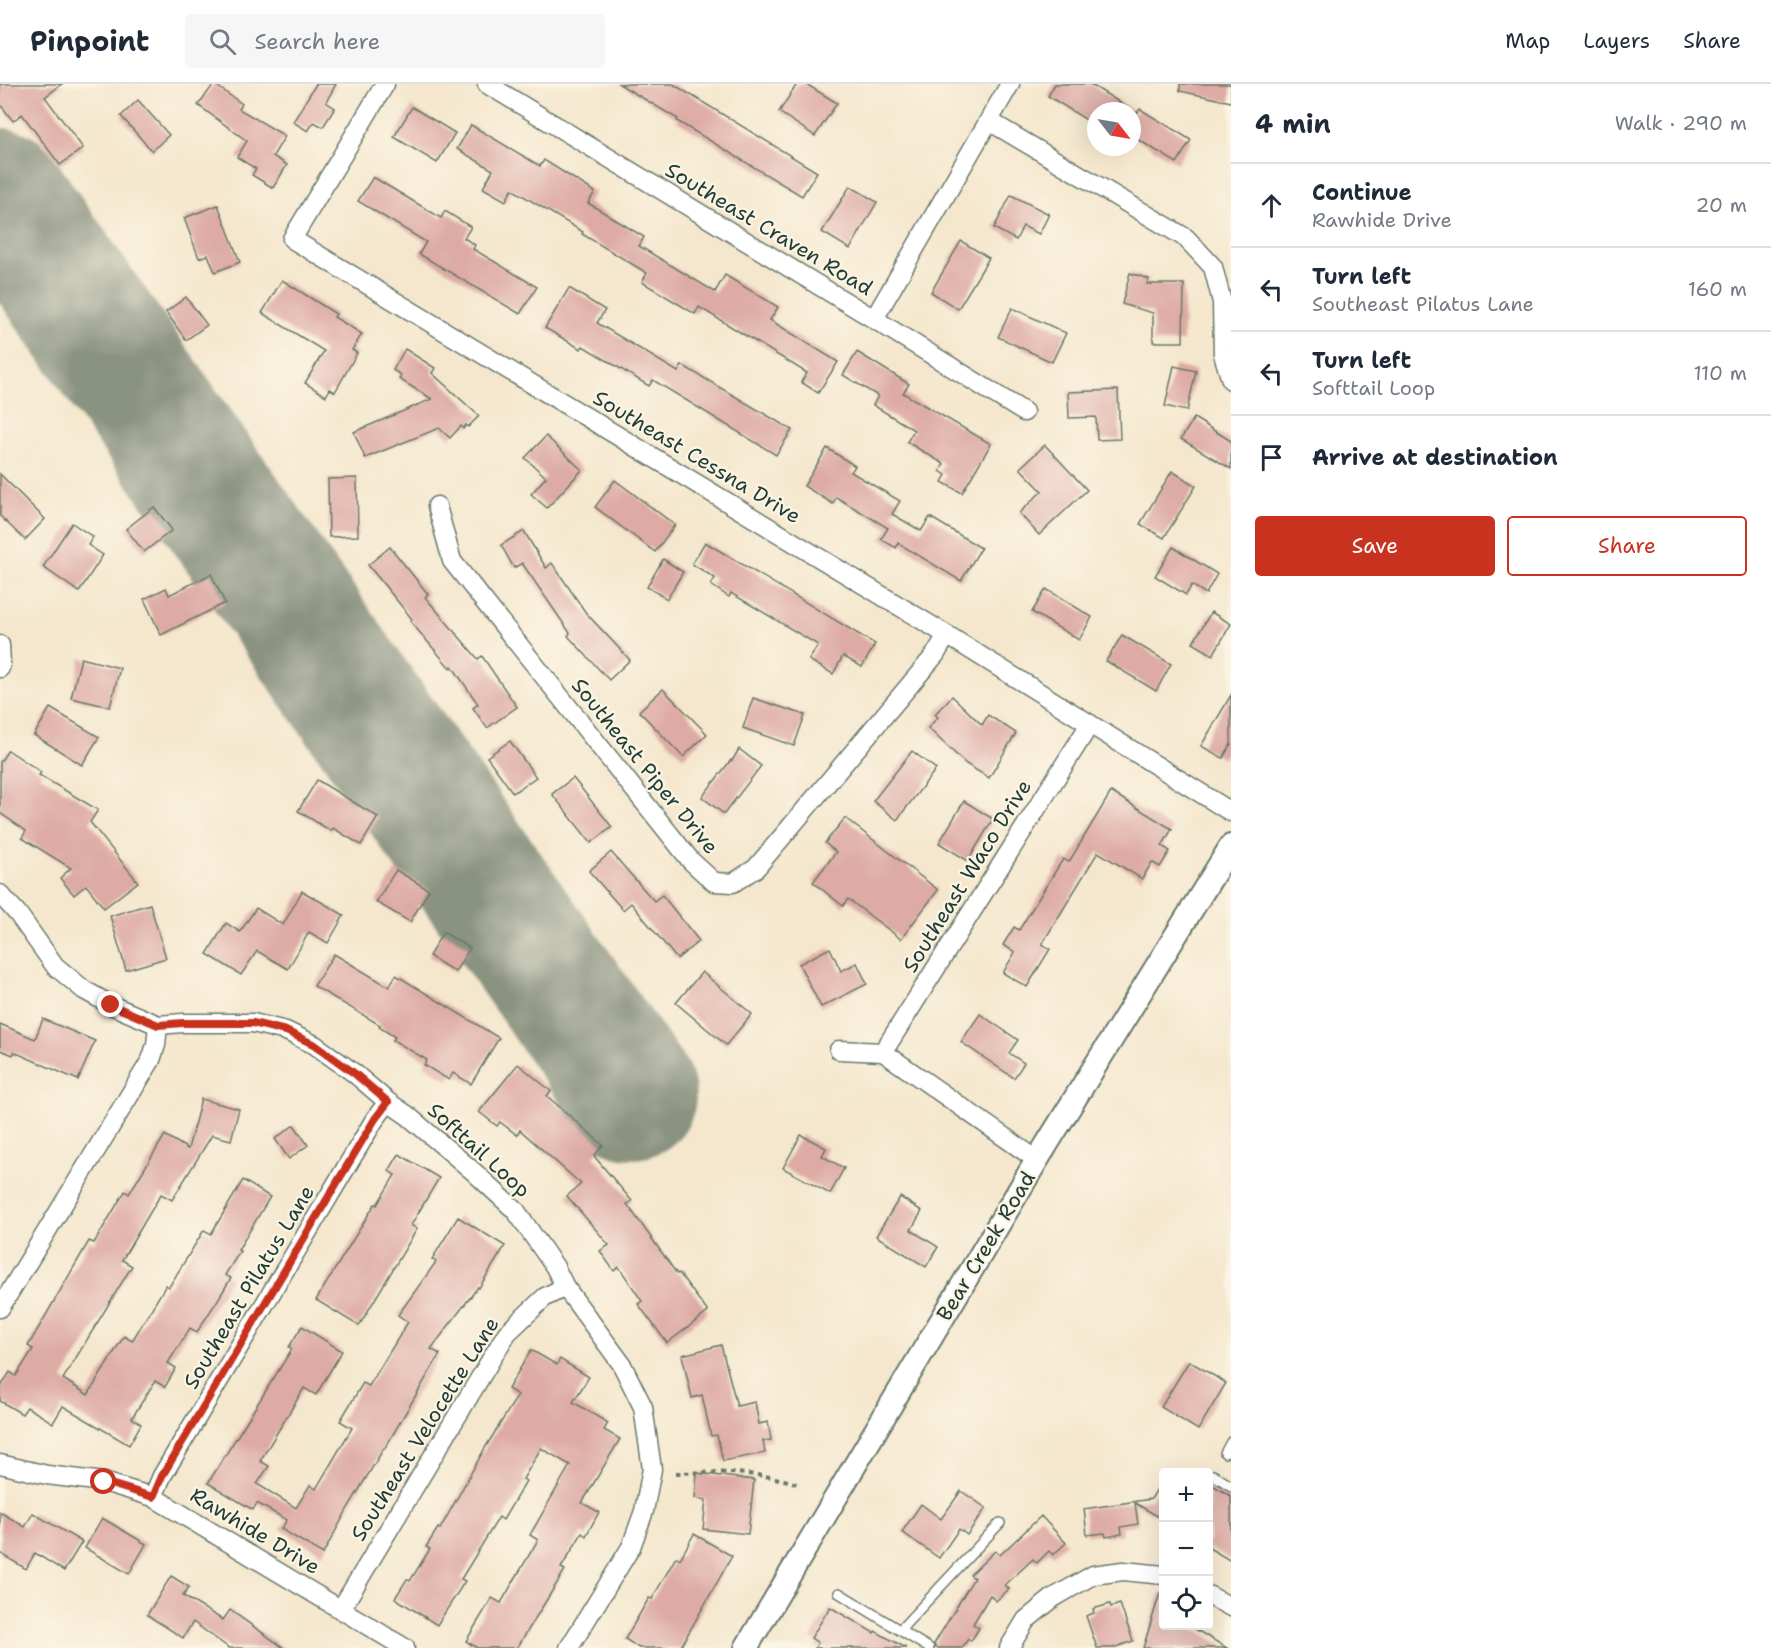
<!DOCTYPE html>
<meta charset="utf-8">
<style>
body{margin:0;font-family:"Shantell Sans",sans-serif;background:#f6f6f7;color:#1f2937}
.controls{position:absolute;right:18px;bottom:18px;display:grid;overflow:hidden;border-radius:6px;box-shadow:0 6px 24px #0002}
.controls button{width:54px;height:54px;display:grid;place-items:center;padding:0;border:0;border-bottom:2px solid #e0e1e3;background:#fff;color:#1f2937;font:30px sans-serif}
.compass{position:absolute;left:1087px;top:18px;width:54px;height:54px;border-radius:50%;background:#fff;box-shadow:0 6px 24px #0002;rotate:121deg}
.stop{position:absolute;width:18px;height:18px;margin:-14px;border:4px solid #c8321e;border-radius:50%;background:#fff}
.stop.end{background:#c8321e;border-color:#fff;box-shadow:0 2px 6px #0008}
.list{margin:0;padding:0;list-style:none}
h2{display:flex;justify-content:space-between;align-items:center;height:78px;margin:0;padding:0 24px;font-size:26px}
h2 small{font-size:20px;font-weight:400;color:#747a83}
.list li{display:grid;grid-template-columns:39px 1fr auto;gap:18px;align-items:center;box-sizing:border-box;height:84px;padding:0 24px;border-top:2px solid #e0e1e3}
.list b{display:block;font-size:22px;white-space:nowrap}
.list p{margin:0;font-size:20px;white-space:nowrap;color:#747a83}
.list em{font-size:20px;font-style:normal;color:#747a83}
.actions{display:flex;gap:12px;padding:18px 24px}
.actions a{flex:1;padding:14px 0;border:2px solid #c8321e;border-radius:6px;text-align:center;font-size:21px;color:#c8321e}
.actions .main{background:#c8321e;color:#fff}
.icon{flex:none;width:33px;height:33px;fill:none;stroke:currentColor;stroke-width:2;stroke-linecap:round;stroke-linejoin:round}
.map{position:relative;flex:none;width:1231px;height:1564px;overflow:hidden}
header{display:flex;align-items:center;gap:36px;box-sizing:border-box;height:84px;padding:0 30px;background:#fff;border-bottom:2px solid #e0e1e3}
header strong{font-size:28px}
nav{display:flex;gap:33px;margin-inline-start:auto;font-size:21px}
.search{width:420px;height:54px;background:#f6f6f7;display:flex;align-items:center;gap:15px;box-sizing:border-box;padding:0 21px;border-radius:6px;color:#747a83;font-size:22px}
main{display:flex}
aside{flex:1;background:#fff}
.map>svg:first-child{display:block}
</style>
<header>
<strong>Pinpoint</strong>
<div class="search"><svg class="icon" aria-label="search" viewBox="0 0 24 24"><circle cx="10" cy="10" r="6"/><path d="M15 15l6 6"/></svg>Search here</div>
<nav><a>Map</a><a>Layers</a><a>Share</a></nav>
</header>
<main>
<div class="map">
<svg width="1231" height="1564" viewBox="0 0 1231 1564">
<rect width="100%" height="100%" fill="#fcf5e5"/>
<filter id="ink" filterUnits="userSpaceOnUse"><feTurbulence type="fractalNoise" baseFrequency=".0167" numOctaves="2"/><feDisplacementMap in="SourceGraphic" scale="12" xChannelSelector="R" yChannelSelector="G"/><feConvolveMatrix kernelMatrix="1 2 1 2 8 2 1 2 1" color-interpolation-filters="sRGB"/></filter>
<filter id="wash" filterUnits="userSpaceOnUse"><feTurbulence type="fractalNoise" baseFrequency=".008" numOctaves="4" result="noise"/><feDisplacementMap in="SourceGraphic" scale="24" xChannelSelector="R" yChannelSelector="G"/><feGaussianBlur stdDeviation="1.35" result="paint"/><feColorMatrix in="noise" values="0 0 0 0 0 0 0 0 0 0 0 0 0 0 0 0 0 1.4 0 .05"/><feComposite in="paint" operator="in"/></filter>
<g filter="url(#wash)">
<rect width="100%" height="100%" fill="#f4e7cd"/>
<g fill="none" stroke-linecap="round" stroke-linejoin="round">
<!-- runway -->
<path stroke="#8a9280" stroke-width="128" d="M 0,108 L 632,1011"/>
</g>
<g id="blocks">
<!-- building -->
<g fill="#ddaaa4">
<path d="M 0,0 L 62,0 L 45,13 L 83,64 L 60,81 L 22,30 L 13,37 L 0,20 Z"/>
<path d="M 214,0 L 242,20 L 239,25 L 285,52 L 273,72 L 287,81 L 273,104 L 252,91 L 256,85 L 237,73 L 247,57 L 198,21 Z"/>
<path d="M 316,0 L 336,0 L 326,18 L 335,24 L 323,43 L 314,38 L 308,47 L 293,38 Z"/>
<path d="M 619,0 L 673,0 L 817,88 L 802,112 L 677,37 L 678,35 Z"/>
<path d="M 797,0 L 806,0 L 837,19 L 815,52 L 779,28 Z"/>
<path d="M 1055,0 L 1090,0 L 1137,29 L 1140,25 L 1191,56 L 1177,79 L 1132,52 L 1132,27 L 1096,27 L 1096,42 L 1048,12 Z"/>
<path d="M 1180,0 L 1231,0 L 1231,18 L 1180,7 Z"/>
<path d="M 138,16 L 169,51 L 152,67 L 121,32 Z"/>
<path d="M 412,23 L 455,49 L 437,79 L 394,53 Z"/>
<path d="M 471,41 L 540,82 L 544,76 L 595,108 L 588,119 L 644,153 L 639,162 L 715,208 L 725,191 L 778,223 L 770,236 L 838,278 L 818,309 L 801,298 L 807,289 L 699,223 L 695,230 L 642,198 L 647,189 L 582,150 L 583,148 L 512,105 L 506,117 L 483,104 L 493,86 L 457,65 Z"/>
<path d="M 373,93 L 441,134 L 445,127 L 471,143 L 464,154 L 475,161 L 473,165 L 537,203 L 520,230 L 419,170 L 426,158 L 358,117 Z"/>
<path d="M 850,102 L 877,118 L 850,165 L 822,148 Z"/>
<path d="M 1011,111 L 1049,130 L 1039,150 L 1023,142 L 1016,156 L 994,144 Z"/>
<path d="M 218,121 L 240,178 L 215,188 L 208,171 L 199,174 L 184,134 Z"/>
<path d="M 961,157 L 989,174 L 958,225 L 931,208 Z"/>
<path d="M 1130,189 L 1149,195 L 1147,200 L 1184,200 L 1183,258 L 1153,258 L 1153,229 L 1122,220 Z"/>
<path d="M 282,196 L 336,230 L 334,233 L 362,250 L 352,266 L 357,269 L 335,308 L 330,305 L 326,312 L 305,299 L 324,267 L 262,229 Z"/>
<path d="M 569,204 L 605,226 L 597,239 L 678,288 L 682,281 L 792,346 L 776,371 L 653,296 L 649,302 L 583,262 L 581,265 L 545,244 Z"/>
<path d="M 186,213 L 207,241 L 186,256 L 166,228 Z"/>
<path d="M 1012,224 L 1066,249 L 1052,278 L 998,253 Z"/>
<path d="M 405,265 L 435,284 L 432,289 L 479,332 L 468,343 L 466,341 L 463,345 L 461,342 L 450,354 L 439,344 L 365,374 L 354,348 L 432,315 L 399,295 L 401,291 L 393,286 Z"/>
<path d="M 857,268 L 909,300 L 903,309 L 991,360 L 962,409 L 942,398 L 946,391 L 940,387 L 944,380 L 907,358 L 914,346 L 873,321 L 878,312 L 843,291 Z"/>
<path d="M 1174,282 L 1196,287 L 1187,327 L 1165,322 Z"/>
<path d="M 1118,306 L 1120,355 L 1097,356 L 1096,333 L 1069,334 L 1068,308 Z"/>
<path d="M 1194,334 L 1231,357 L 1231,385 L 1181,355 Z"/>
<path d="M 546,352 L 582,386 L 547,424 L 531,410 L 546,393 L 525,374 Z"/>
<path d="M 1045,361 L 1087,406 L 1039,451 L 1019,429 L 1042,407 L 1020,384 Z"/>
<path d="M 827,364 L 855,382 L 851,388 L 900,417 L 892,430 L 921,447 L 930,433 L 981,464 L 961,497 L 898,459 L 896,464 L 881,455 L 888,444 L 836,413 L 833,420 L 804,402 Z"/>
<path d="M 1172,387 L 1196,402 L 1164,454 L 1140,440 Z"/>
<path d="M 0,390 L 45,435 L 25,456 L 0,432 Z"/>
<path d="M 357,394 L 358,452 L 329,453 L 328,395 Z"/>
<path d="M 615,396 L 675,441 L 655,468 L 595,423 Z"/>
<path d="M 154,423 L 172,446 L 144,468 L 126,445 Z"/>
<path d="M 72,439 L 93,453 L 88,461 L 103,471 L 79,508 L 43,483 Z"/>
<path d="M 524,447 L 546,484 L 552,479 L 586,529 L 630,576 L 609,596 L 568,552 L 570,549 L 522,479 L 514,484 L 501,461 Z"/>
<path d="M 705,458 L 875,560 L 862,583 L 843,572 L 833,590 L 809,576 L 818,561 L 731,509 L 729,513 L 711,501 L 715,494 L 692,480 Z"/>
<path d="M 390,463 L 428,510 L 425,513 L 478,575 L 482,572 L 517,623 L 487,644 L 473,624 L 478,620 L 452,582 L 450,584 L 410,537 L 412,535 L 368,481 Z"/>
<path d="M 1173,463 L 1217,490 L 1206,510 L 1192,501 L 1186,511 L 1155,492 Z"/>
<path d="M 663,475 L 683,488 L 667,515 L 647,503 Z"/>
<path d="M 211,490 L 225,519 L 161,551 L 144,515 L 166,504 L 169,511 Z"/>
<path d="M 1046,505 L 1092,533 L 1079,556 L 1032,528 Z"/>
<path d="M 1211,528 L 1231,540 L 1213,571 L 1193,559 Z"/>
<path d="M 1122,551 L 1171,580 L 1156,607 L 1106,577 Z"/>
<path d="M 81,574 L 120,584 L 110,623 L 71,614 Z"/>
<path d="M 663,605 L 707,650 L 683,673 L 639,627 Z"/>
<path d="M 1231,611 L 1231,660 L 1223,674 L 1201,662 Z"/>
<path d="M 952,612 L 982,641 L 988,631 L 1016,649 L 989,694 L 966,680 L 928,644 L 938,633 L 935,630 Z"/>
<path d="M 753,614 L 805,631 L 794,662 L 743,644 Z"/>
<path d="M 50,624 L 99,653 L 82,681 L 34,651 Z"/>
<path d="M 510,657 L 536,693 L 513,709 L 487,673 Z"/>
<path d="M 739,665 L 761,682 L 724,730 L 702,713 L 731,676 L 732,677 Z"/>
<path d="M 8,666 L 41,688 L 39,691 L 98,726 L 90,738 L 138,798 L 104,824 L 86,801 L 74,811 L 60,794 L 71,784 L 22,754 L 26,747 L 0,729 L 0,678 Z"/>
<path d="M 912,667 L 936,685 L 897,736 L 873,717 Z"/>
<path d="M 573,694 L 612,743 L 591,759 L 552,710 Z"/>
<path d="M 317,696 L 378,733 L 361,761 L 333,744 L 331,747 L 298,727 Z"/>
<path d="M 1111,708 L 1172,745 L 1162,762 L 1170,767 L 1160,783 L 1152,778 L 1142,795 L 1098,768 L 1042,860 L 1050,865 L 1027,903 L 1003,889 L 1015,868 L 1003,861 L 1014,843 L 1019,846 L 1063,775 L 1069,778 Z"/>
<path d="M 964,717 L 993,735 L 968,777 L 939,759 Z"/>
<path d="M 845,734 L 938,806 L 901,855 L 848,815 L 843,822 L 813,798 L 836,768 L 825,759 Z"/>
<path d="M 611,768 L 654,817 L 662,811 L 699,857 L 677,875 L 631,819 L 623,826 L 589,787 Z"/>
<path d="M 396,786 L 429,806 L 410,838 L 376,818 Z"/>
<path d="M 302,807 L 344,831 L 328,859 L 309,848 L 288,885 L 257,867 L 241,891 L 207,870 L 226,839 L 240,848 L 256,824 L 283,841 Z"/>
<path d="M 150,820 L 166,874 L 126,886 L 110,832 Z"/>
<path d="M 443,848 L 470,864 L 455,888 L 429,872 Z"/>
<path d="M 830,864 L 841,887 L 857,879 L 867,900 L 821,923 L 799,880 Z"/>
<path d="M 334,870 L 389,903 L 396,891 L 499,954 L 471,1000 L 453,989 L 449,996 L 424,981 L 427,976 L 393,956 L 395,953 L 379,943 L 380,941 L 314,902 Z"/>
<path d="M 702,888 L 752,930 L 726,961 L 676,919 Z"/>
<path d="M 980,930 L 1018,956 L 1009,969 L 1024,979 L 1014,994 L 961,958 Z"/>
<path d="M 43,935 L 95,957 L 78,996 L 14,968 L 13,971 L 0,966 L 0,940 L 35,955 Z"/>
<path d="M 518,980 L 551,1007 L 547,1012 L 603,1061 L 594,1072 L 632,1117 L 627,1120 L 677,1190 L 679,1189 L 708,1228 L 667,1259 L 638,1220 L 642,1217 L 619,1183 L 614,1187 L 600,1167 L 609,1161 L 567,1112 L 581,1100 L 520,1046 L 517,1051 L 500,1038 L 497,1042 L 479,1028 Z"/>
<path d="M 201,1015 L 239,1025 L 231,1056 L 212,1051 L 172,1116 L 161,1110 L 122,1176 L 132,1182 L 63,1295 L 88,1311 L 124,1252 L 132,1257 L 166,1201 L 169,1203 L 204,1146 L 211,1150 L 243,1096 L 270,1113 L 238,1166 L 240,1167 L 225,1191 L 231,1194 L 219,1214 L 197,1248 L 190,1244 L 168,1279 L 176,1284 L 165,1303 L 155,1297 L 132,1334 L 141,1340 L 129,1361 L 63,1322 L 53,1339 L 27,1323 L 22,1330 L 0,1317 L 0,1304 L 10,1288 L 16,1292 L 33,1265 L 28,1262 L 89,1157 L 94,1159 L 125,1107 L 129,1110 L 165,1051 L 188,1065 Z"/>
<path d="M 294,1041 L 308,1061 L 289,1075 L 275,1055 Z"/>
<path d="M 801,1051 L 826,1064 L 822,1072 L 844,1084 L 830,1110 L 783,1084 Z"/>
<path d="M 399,1070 L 439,1094 L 411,1141 L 417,1145 L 359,1242 L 316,1216 L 375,1120 L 377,1121 L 395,1091 L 389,1087 Z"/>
<path d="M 900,1113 L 922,1127 L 911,1146 L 938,1163 L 926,1183 L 876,1152 Z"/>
<path d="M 458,1133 L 505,1162 L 479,1204 L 478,1203 L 431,1265 L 440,1270 L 385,1364 L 384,1364 L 348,1424 L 323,1470 L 281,1445 L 287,1436 L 257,1419 L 253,1426 L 208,1399 L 292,1265 L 289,1263 L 302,1242 L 342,1267 L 316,1311 L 304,1304 L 260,1377 L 269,1382 L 257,1400 L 296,1424 L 310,1401 L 316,1405 L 352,1344 L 340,1337 L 363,1299 L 369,1302 L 408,1238 L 398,1231 L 436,1178 L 432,1175 Z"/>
<path d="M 721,1261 L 737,1322 L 755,1318 L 759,1340 L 768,1338 L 771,1356 L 763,1357 L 765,1369 L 723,1377 L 717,1351 L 711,1352 L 702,1311 L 692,1314 L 682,1271 Z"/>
<path d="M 531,1266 L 557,1281 L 560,1275 L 589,1293 L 573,1318 L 608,1339 L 604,1346 L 620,1355 L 582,1419 L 599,1428 L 586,1452 L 582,1449 L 561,1484 L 565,1486 L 517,1564 L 477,1564 L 466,1557 L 492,1514 L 501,1519 L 538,1456 L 530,1451 L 570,1381 L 541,1364 L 523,1395 L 526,1397 L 503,1436 L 499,1433 L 461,1495 L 465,1497 L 437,1541 L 395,1514 L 407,1495 L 410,1497 L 430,1465 L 426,1463 L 438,1444 L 440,1445 L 485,1364 L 518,1311 L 508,1305 Z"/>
<path d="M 1189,1277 L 1226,1299 L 1198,1346 L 1161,1323 Z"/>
<path d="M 697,1389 L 754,1396 L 748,1450 L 703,1445 L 706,1416 L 695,1414 Z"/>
<path d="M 1164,1394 L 1164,1436 L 1135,1419 L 1138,1440 L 1121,1443 L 1122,1450 L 1106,1453 L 1105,1449 L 1087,1451 L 1084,1425 L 1151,1415 Z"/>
<path d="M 1209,1399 L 1231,1412 L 1231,1477 L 1209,1464 Z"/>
<path d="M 961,1407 L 986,1424 L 967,1451 L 959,1445 L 939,1474 L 902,1448 L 921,1420 L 941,1435 Z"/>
<path d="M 0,1428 L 25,1443 L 33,1429 L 82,1458 L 64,1487 L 35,1469 L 26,1485 L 0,1469 Z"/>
<path d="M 1041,1432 L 1066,1459 L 1053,1471 L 1049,1467 L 1037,1479 L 1033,1475 L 1005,1501 L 1009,1505 L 996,1517 L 990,1511 L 973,1540 L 979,1544 L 971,1557 L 968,1555 L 962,1564 L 936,1564 L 934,1560 L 974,1494 L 970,1491 L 995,1467 L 1000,1471 Z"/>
<path d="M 102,1434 L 146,1460 L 129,1490 L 85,1464 Z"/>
<path d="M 694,1450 L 732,1472 L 680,1564 L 639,1564 L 625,1555 L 649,1514 L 652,1515 L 676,1473 L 680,1475 Z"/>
<path d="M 171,1492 L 189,1503 L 183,1512 L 223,1536 L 230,1526 L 284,1564 L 229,1564 L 193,1538 L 183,1554 L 147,1531 Z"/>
<path d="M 1160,1509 L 1164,1509 L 1164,1542 L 1190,1542 L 1227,1564 L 1143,1564 Z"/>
<path d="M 1110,1520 L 1111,1523 L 1120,1520 L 1133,1557 L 1113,1564 L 1097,1564 L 1086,1532 L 1094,1529 L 1093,1525 Z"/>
<path d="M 830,1523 L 874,1549 L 875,1547 L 906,1564 L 815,1564 L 818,1559 L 811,1554 Z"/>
</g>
</g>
</g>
<g filter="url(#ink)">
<use href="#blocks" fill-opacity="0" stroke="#6a786a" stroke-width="1.5"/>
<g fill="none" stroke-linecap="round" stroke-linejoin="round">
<!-- service casing -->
<g stroke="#6a786a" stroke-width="12">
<g id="service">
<path d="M 1225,1369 L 1231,1358"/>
<path d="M 1213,1391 L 1231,1402"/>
<path d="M 839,1509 L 929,1564"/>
<path d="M 900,1546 L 1000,1439"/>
</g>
</g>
<!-- minor casing -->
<g stroke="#6a786a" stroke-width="21">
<g id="minor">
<path d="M 385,0 L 292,155 L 947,551 L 1231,728"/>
<path d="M 487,0 L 874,235 L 1024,328"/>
<path d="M 989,37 L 1186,154 L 1213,183 L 1222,218 L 1223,270 L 1231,296"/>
<path d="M 874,235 L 1010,0"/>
<path d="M 437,422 L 452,477 L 691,777 L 714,798 L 733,799 L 756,784 L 935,571 L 947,551"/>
<path d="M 0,561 L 1,580 L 0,584"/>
<path d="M 0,810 L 18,830 L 55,882 L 84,906 L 111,921 L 158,941 L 183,939 L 253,939 L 286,947 L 315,961 L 354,989 L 388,1018 L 407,1031 L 474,1088 L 516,1127 L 555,1183 L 565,1203 L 621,1279 L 643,1323 L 652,1385 L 644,1427 L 631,1463 L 569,1564"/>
<path d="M 839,966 L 883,968 L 1037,1076"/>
<path d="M 883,968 L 1090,640"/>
<path d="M 0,1224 L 151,976 L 156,961 L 158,941"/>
<path d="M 0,1380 L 47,1391 L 104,1398 L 153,1413 L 405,1564"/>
<path d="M 153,1413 L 162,1392 L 375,1035 L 388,1018"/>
<path d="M 1208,1511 L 1231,1523"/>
<path d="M 341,1525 L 507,1249 L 545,1213 L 565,1203"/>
<path d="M 1009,1564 L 1026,1536 L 1053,1514 L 1093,1491 L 1123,1487 L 1164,1491"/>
</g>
</g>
<!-- tertiary casing -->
<g stroke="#6a786a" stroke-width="26">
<path id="tertiary" d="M 746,1564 L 1037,1076 L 1231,762"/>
</g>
<!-- path -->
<path stroke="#6a786a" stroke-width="4" stroke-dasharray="4.5 4.5" stroke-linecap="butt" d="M 676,1389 C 715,1388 760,1387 797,1400"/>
<!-- service -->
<use href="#service" stroke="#fff" stroke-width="9"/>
<!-- minor -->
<use href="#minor" stroke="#fff" stroke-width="18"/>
<!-- tertiary -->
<use href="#tertiary" stroke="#fff" stroke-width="22"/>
</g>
</g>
<g fill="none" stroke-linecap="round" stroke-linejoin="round" filter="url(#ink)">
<!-- route -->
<path stroke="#c8321e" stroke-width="8" d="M 104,1398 L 153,1413 L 162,1392 L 375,1035 L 388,1018 L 354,989 L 315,961 L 286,947 L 253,939 L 183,939 L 158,941 L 111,921"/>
</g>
<g text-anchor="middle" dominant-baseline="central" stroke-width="4.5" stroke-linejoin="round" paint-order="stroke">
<!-- street labels -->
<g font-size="21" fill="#1f3d34" stroke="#fcf5e5">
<text transform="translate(769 145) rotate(31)">Southeast Craven Road</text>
<text transform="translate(697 373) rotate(31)">Southeast Cessna Drive</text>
<text transform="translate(645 682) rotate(51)">Southeast Piper Drive</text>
<text transform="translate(967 792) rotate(-58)">Southeast Waco Drive</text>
<text transform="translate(479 1066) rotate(42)">Softtail Loop</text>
<text transform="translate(986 1162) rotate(-59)">Bear Creek Road</text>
<text transform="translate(249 1203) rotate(-59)">Southeast Pilatus Lane</text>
<text transform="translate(425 1345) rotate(-58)">Southeast Velocette Lane</text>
<text transform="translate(255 1447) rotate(31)">Rawhide Drive</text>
</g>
</g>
</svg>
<div class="controls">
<button>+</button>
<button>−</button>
<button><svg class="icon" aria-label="locate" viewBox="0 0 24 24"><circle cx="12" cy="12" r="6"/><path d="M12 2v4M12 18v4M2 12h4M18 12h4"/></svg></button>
</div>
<svg class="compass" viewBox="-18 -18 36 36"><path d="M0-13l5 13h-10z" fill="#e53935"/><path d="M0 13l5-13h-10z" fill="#747a83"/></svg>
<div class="stop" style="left:104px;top:1398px"></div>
<div class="stop end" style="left:111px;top:921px"></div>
</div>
<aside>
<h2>4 min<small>Walk · 290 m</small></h2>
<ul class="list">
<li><svg class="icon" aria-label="ahead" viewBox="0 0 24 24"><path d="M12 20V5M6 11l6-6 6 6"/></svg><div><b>Continue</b><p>Rawhide Drive</p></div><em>20 m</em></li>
<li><svg class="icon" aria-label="left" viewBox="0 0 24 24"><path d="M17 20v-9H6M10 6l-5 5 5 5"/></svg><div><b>Turn left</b><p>Southeast Pilatus Lane</p></div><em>160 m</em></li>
<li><svg class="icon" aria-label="left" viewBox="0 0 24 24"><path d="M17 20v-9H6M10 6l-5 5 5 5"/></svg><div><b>Turn left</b><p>Softtail Loop</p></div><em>110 m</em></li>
<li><svg class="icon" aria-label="arrive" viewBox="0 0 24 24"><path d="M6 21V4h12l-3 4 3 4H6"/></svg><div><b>Arrive at destination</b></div></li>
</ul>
<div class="actions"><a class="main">Save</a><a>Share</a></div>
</aside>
</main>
